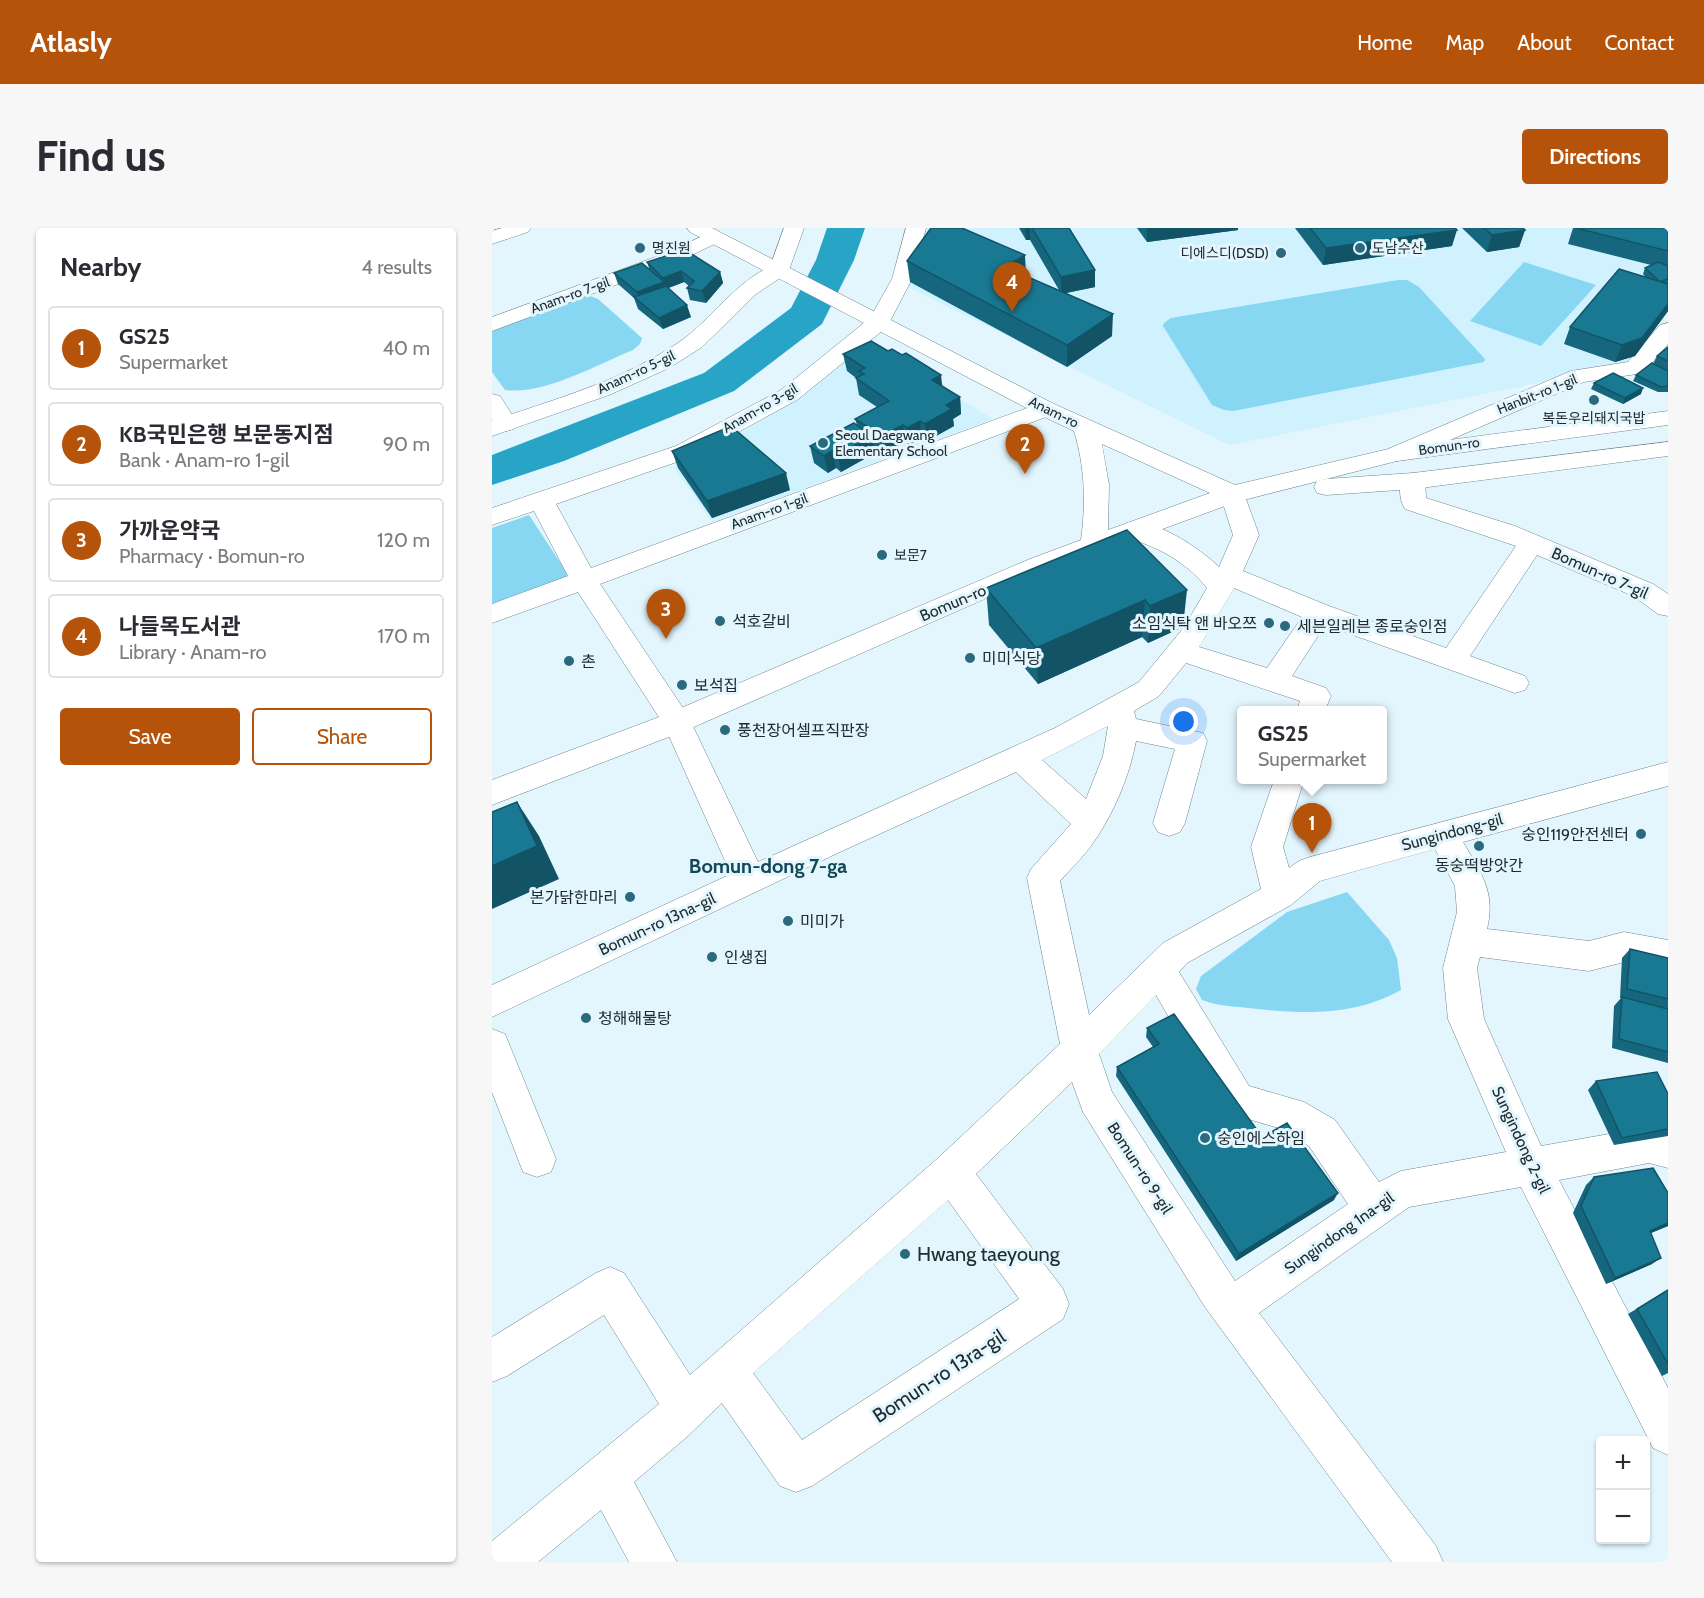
<!DOCTYPE html>
<meta charset="utf-8">
<style>
body{margin:0;font-family:Cabin,"Noto Sans KR",sans-serif;background:#f7f7f7;color:#2b2b33}
.controls{position:absolute;right:18px;bottom:18px;display:grid;overflow:hidden;border-radius:6px;box-shadow:0 2px 4px #0004}
.controls button{width:54px;height:54px;display:grid;place-items:center;padding:0;border:0;border-bottom:2px solid #e1e1e2;background:#fff;color:#2b2b33;font:30px sans-serif}
.you{position:absolute;left:692px;top:494px;width:21px;height:21px;margin:-15px;border:4px solid #fff;border-radius:50%;background:#1a73e8;box-shadow:0 0 0 9px #1a73e833}
.badge{display:grid;place-items:center;width:39px;height:39px;border-radius:50%;background:#b45309;color:#fff;font-size:20px;font-weight:700}
.pin{position:absolute;translate:-50% -50px;filter:drop-shadow(0 2px 3px #0008)}
.pin::after{content:'';position:absolute;top:32px;width:21px;height:18px;background:inherit;clip-path:polygon(0 0,100% 0,50% 100%)}
.popup{position:absolute;left:745px;top:478px;width:150px;height:78px;box-sizing:border-box;display:grid;place-content:center;border-radius:6px;background:#fff;filter:drop-shadow(0 2px 4px #0005);font-size:20px;white-space:nowrap;color:#7c7c81}
.popup b{font-size:22px;color:#2b2b33}
.popup::after{content:'';position:absolute;left:50%;top:100%;margin-left:-12px;border:12px solid transparent;border-top-color:#fff}
.list{margin:0;padding:0;list-style:none}
h2{display:flex;justify-content:space-between;align-items:center;height:78px;margin:0;padding:0 24px;font-size:26px}
h2 small{font-size:20px;font-weight:400;color:#7c7c81}
.list li{display:grid;grid-template-columns:39px 1fr auto;gap:18px;align-items:center;box-sizing:border-box;height:84px;margin:0 12px 12px;padding:0 12px;border:2px solid #e1e1e2;border-radius:6px}
.list b{display:block;font-size:22px;white-space:nowrap}
.list p{margin:0;font-size:20px;white-space:nowrap;color:#7c7c81}
.list em{font-size:20px;font-style:normal;color:#7c7c81}
.actions{display:flex;gap:12px;padding:18px 24px}
.actions a{flex:1;padding:14px 0;border:2px solid #b45309;border-radius:6px;text-align:center;font-size:21px;color:#b45309}
.actions .main{background:#b45309;color:#fff}
.map{position:relative;flex:none;width:1176px;height:1334px;overflow:hidden;border-radius:6px}
header{display:flex;align-items:center;gap:36px;box-sizing:border-box;height:84px;padding:0 30px;background:#b45309;color:#fff}
header strong{font-size:28px}
nav{display:flex;gap:33px;margin-inline-start:auto;font-size:21px}
.intro{display:flex;align-items:center;justify-content:space-between;box-sizing:border-box;height:144px;padding:0 36px}
h1{margin:0;font-size:42px}
.button{padding:15px 27px;border-radius:6px;background:#b45309;color:#fff;font-size:21px;font-weight:700}
main{display:flex;gap:36px;padding:0 36px}
aside{flex:1;background:#fff;border-radius:6px;box-shadow:0 2px 4px #0004}
.map>svg:first-child{display:block}
</style>
<header>
<strong>Atlasly</strong>
<nav><a>Home</a><a>Map</a><a>About</a><a>Contact</a></nav>
</header>
<div class="intro"><h1>Find us</h1><a class="button">Directions</a></div>
<main>
<aside>
<h2>Nearby<small>4 results</small></h2>
<ul class="list">
<li><span class="badge">1</span><div><b>GS25</b><p>Supermarket</p></div><em>40 m</em></li>
<li><span class="badge">2</span><div><b>KB국민은행 보문동지점</b><p>Bank · Anam-ro 1-gil</p></div><em>90 m</em></li>
<li><span class="badge">3</span><div><b>가까운약국</b><p>Pharmacy · Bomun-ro</p></div><em>120 m</em></li>
<li><span class="badge">4</span><div><b>나들목도서관</b><p>Library · Anam-ro</p></div><em>170 m</em></li>
</ul>
<div class="actions"><a class="main">Save</a><a>Share</a></div>
</aside>
<div class="map">
<svg width="1176" height="1334" viewBox="0 0 1176 1334">
<rect width="100%" height="100%" fill="#e3f6fe"/>
<!-- built -->
<g fill="#d0f1fe">
<path d="M 432,0 L 1176,0 L 1176,84 L 1136,137 L 737,217 L 414,58 Z"/>
<path d="M 376,115 L 501,191 L 220,294 L 182,239 L 289,181 Z"/>
</g>
<!-- green -->
<g fill="#87d7f3">
<path d="M 1032,34 L 1104,57 L 1049,118 L 978,93 Z"/>
<path d="M 906,52 L 915,52 L 927,59 L 993,131 L 992,134 L 741,183 L 732,182 L 720,177 L 671,98 L 672,95 L 679,90 Z"/>
<path d="M 90,68 L 98,68 L 106,71 L 150,110 L 148,116 L 141,122 C 104,137 52,167 13,162 L 0,144 L 0,102 Z"/>
<path d="M 37,287 L 77,348 L 0,376 L 0,300 Z"/>
<path d="M 855,664 L 897,712 L 905,730 L 909,762 C 861,789 809,786 756,780 C 739,778 726,778 710,772 L 704,761 L 709,748 L 795,684 Z"/>
</g>
<g fill="none" stroke-linecap="round" stroke-linejoin="round">
<!-- river -->
<path fill="#28a4c7" fill-rule="evenodd" d="M 335,0 L 373,0 L 362,32 L 330,96 L 242,163 L 72,233 L 0,257 L 0,227 L 212,145 L 299,80 L 324,32 Z"/>
<!-- minor casing -->
<g stroke="#6d848c" stroke-width="1">
<g id="minor">
<path d="M 10,0 L 39,0 L 36,4 L 0,16 L 0,3 Z"/>
<path d="M 292,0 L 312,0 L 297,42 L 294,46 L 287,48 L 280,46 L 277,42 Z"/>
<path d="M 414,0 L 434,0 L 420,51 L 395,99 L 305,172 L 202,228 L 64,276 L 99,340 L 546,176 L 554,174 L 562,176 L 566,181 L 562,186 L 108,356 L 195,486 L 266,634 L 563,500 L 647,454 L 693,398 L 715,360 C 703,345 688,333 671,324 C 659,317 639,313 631,301 L 635,295 C 660,288 709,321 727,339 L 741,307 L 728,266 L 732,260 L 741,258 L 750,260 L 767,307 L 751,343 L 837,378 L 954,420 L 1024,318 L 913,281 C 907,272 906,256 912,248 L 921,245 L 930,248 L 933,253 L 934,270 L 1023,298 L 1161,356 L 1176,366 L 1176,388 L 1166,386 L 1141,368 L 1045,327 L 978,428 L 1033,448 L 1037,455 L 1033,462 L 1023,465 L 833,397 L 800,448 L 834,460 L 839,468 L 833,482 L 805,482 L 808,473 L 694,435 L 667,468 L 642,483 L 644,491 L 711,505 L 715,513 L 693,595 L 688,604 L 677,608 L 666,604 L 661,595 L 683,521 L 644,513 C 637,550 621,587 599,618 C 590,630 578,642 568,653 L 597,787 L 671,715 L 769,661 L 759,619 L 782,552 L 812,552 L 791,619 L 797,640 L 807,633 L 818,629 L 1176,534 L 1176,558 L 971,614 C 989,645 1004,664 995,701 L 1097,713 L 1132,704 L 1176,712 L 1176,742 L 1132,734 L 1097,743 L 988,729 L 985,740 L 992,791 L 1049,918 L 1157,899 L 1176,904 L 1176,940 L 1157,935 L 1067,952 L 1176,1160 L 1176,1227 L 1161,1220 L 1029,959 L 917,979 L 767,1085 L 944,1318 L 951,1334 L 900,1334 L 713,1079 L 591,884 L 580,854 L 484,946 L 571,1061 L 577,1076 L 571,1091 L 320,1258 L 304,1264 L 288,1258 L 230,1175 L 196,1208 L 142,1254 L 185,1334 L 137,1334 L 109,1282 L 46,1334 L 0,1334 L 0,1313 L 167,1176 L 112,1087 L 15,1148 L 0,1154 L 0,1109 L 104,1045 L 118,1039 L 132,1045 L 198,1147 L 445,931 L 568,816 L 535,650 L 539,641 L 579,596 L 524,544 L 350,623 L 0,789 L 0,757 L 239,646 L 172,497 L 86,364 L 0,395 L 0,376 L 76,348 L 42,283 L 0,297 L 0,280 L 184,218 L 289,162 L 378,90 L 400,51 ZM 742,360 L 810,389 L 775,440 L 707,419 ZM 616,498 L 611,528 L 594,571 L 550,532 ZM 943,621 L 963,658 L 965,684 L 951,740 L 956,791 L 1014,924 L 909,943 L 887,954 L 843,892 L 812,874 L 757,858 L 687,744 L 695,735 L 799,677 L 828,653 ZM 664,767 L 732,884 L 790,901 L 817,918 L 856,976 L 743,1053 L 620,864 L 607,826 ZM 456,972 L 527,1071 L 310,1212 L 261,1145 Z"/>
<path d="M 222,3 L 229,5 L 232,9 L 229,13 L 183,35 L 0,103 L 0,89 L 169,27 Z"/>
<path d="M 1176,95 L 1176,116 L 1151,145 L 1092,154 L 914,231 L 905,233 L 896,231 L 893,226 L 896,221 L 1079,143 L 1136,134 L 1168,97 Z"/>
<path d="M 0,166 L 8,168 L 26,196 L 22,201 L 14,203 L 6,201 L 0,192 Z"/>
<path d="M 0,801 L 13,806 L 64,931 L 59,944 L 45,949 L 31,944 L 0,864 Z"/>
</g>
</g>
<!-- secondary casing -->
<g stroke="#6d848c" stroke-width="1">
<path id="secondary" d="M 287,36 L 294,38 L 297,42 L 294,46 L 264,66 L 210,119 L 177,140 L 117,167 L 0,208 L 0,193 C 54,174 113,158 163,129 C 173,123 184,117 194,109 C 223,87 251,45 287,36 Z"/>
</g>
<!-- primary casing -->
<g stroke="#6d848c" stroke-width="1">
<g id="primary">
<path d="M 195,0 L 220,0 L 562,176 L 743,257 L 905,219 L 1176,183 L 1176,197 L 905,233 L 744,274 L 556,343 L 195,502 L 0,577 L 0,552 L 175,486 L 538,331 L 589,312 C 594,275 593,239 582,203 L 546,186 L 198,4 ZM 610,216 L 718,265 L 616,302 L 617,257 Z"/>
<path d="M 1176,214 L 1176,228 L 921,261 L 834,267 L 825,265 L 822,259 L 825,253 L 834,251 L 921,245 Z"/>
</g>
</g>
<!-- minor -->
<use href="#minor" fill="#fff" fill-rule="evenodd"/>
<!-- secondary -->
<use href="#secondary" fill="#fff" fill-rule="evenodd"/>
<!-- primary -->
<use href="#primary" fill="#fff" fill-rule="evenodd"/>
</g>
<!-- wall -->
<g fill="#16677e">
<path d="M 527,0 L 577,0 L 603,42 L 603,59 L 574,65 L 620,108 L 575,139 L 418,54 L 415,33 L 534,48 L 567,62 L 538,12 L 534,12 Z"/>
<path d="M 645,0 L 746,0 L 746,2 L 655,14 Z"/>
<path d="M 803,0 L 963,0 L 960,18 L 831,37 Z"/>
<path d="M 970,0 L 1031,0 L 1033,2 L 1027,19 L 995,24 Z"/>
<path d="M 1081,0 L 1176,0 L 1176,37 L 1175,38 L 1176,38 L 1176,83 L 1143,128 L 1123,134 L 1072,116 L 1078,99 L 1154,50 L 1151,46 L 1153,40 L 1159,37 L 1076,16 Z"/>
<path d="M 155,34 L 228,44 L 231,55 L 214,75 L 198,72 L 195,60 L 197,58 L 192,54 L 176,60 L 199,89 L 171,101 L 146,81 L 142,70 L 126,56 L 122,45 L 157,40 Z"/>
<path d="M 1176,119 L 1176,164 L 1166,164 L 1141,153 L 1144,147 L 1161,136 L 1165,128 Z"/>
<path d="M 351,126 L 450,158 L 468,169 L 469,186 L 461,191 L 462,198 L 435,213 L 430,210 L 417,217 L 414,214 L 393,226 L 382,218 L 383,225 L 349,244 L 344,240 L 336,245 L 322,235 L 318,218 L 365,197 L 363,191 L 385,179 L 367,167 L 364,150 L 355,143 Z"/>
<path d="M 1102,155 L 1149,166 L 1131,176 L 1099,161 Z"/>
<path d="M 180,223 L 298,262 L 220,290 L 186,240 Z"/>
<path d="M 635,302 L 691,399 L 656,415 L 650,409 L 546,456 L 497,397 L 494,360 Z"/>
<path d="M 1138,721 L 1176,730 L 1176,835 L 1120,820 L 1122,778 L 1129,770 L 1128,770 L 1130,730 Z"/>
<path d="M 655,800 L 770,909 L 842,972 L 744,1033 L 624,848 L 625,839 L 661,819 L 654,809 Z"/>
<path d="M 1104,853 L 1176,866 L 1176,908 L 1122,917 L 1096,862 Z"/>
<path d="M 1102,949 L 1176,965 L 1176,998 L 1159,1005 L 1160,1036 L 1114,1056 L 1081,985 L 1094,957 Z"/>
<path d="M 1176,1062 L 1176,1145 L 1170,1148 L 1136,1086 Z"/>
</g>
<!-- shaded-wall -->
<g fill="#125466">
<path d="M 533,0 L 538,0 L 538,12 L 534,12 Z"/>
<path d="M 655,0 L 746,0 L 746,2 L 655,14 Z"/>
<path d="M 965,2 L 960,18 L 831,37 L 834,20 Z"/>
<path d="M 1033,2 L 1027,19 L 995,24 L 1000,7 Z"/>
<path d="M 533,27 L 534,49 L 513,39 Z"/>
<path d="M 603,42 L 603,59 L 569,66 L 569,49 Z"/>
<path d="M 189,43 L 192,54 L 174,61 L 149,75 L 145,64 L 172,54 L 171,50 Z"/>
<path d="M 228,44 L 231,55 L 214,75 L 210,63 Z"/>
<path d="M 1176,76 L 1176,83 L 1143,128 L 1123,134 L 1130,117 Z"/>
<path d="M 195,77 L 199,89 L 171,101 L 167,90 Z"/>
<path d="M 621,86 L 620,108 L 575,139 L 575,117 Z"/>
<path d="M 449,147 L 451,164 L 440,152 Z"/>
<path d="M 1151,160 L 1149,166 L 1131,176 L 1133,170 Z"/>
<path d="M 468,169 L 469,186 L 461,191 L 462,198 L 435,213 L 433,196 L 454,177 Z"/>
<path d="M 428,193 L 430,210 L 417,217 L 415,200 Z"/>
<path d="M 411,197 L 414,214 L 393,226 L 390,208 Z"/>
<path d="M 380,208 L 383,225 L 349,244 L 346,227 Z"/>
<path d="M 340,223 L 344,240 L 336,245 L 332,228 Z"/>
<path d="M 294,245 L 298,262 L 220,290 L 215,273 Z"/>
<path d="M 695,362 L 691,399 L 656,415 L 658,378 Z"/>
<path d="M 653,372 L 650,409 L 546,456 L 544,420 Z"/>
<path d="M 25,574 L 47,608 L 67,651 L 0,681 L 0,638 Z"/>
<path d="M 846,965 L 842,972 L 744,1033 L 747,1026 Z"/>
<path d="M 1176,995 L 1176,998 L 1149,1009 L 1158,1003 Z"/>
<path d="M 1169,1030 L 1160,1036 L 1114,1056 L 1123,1050 Z"/>
</g>
<!-- building -->
<g fill="#197892" stroke="#125466" stroke-width="1.5">
<path d="M 439,0 L 470,0 L 533,27 L 513,39 L 621,86 L 575,117 L 415,33 Z"/>
<path d="M 540,0 L 577,0 L 603,42 L 569,49 Z"/>
<path d="M 818,0 L 963,0 L 965,2 L 834,20 Z"/>
<path d="M 992,0 L 1031,0 L 1033,2 L 1000,7 Z"/>
<path d="M 1084,0 L 1176,0 L 1176,23 Z"/>
<path d="M 189,23 L 195,23 L 228,44 L 210,63 L 195,60 L 202,53 L 189,43 L 171,50 L 155,34 Z"/>
<path d="M 1166,34 L 1176,38 L 1176,51 L 1168,54 L 1153,40 Z"/>
<path d="M 150,35 L 172,54 L 145,64 L 122,45 Z"/>
<path d="M 1127,41 L 1176,56 L 1176,76 L 1150,110 L 1130,117 L 1078,99 Z"/>
<path d="M 174,58 L 195,77 L 167,90 L 142,69 Z"/>
<path d="M 379,113 L 396,123 L 400,121 L 410,127 L 414,125 L 449,147 L 440,152 L 468,169 L 454,177 L 460,181 L 433,196 L 428,193 L 415,200 L 411,197 L 390,208 L 363,191 L 397,173 L 364,150 L 372,146 L 367,143 L 373,140 L 351,126 Z"/>
<path d="M 1176,119 L 1176,133 L 1165,128 Z"/>
<path d="M 1160,135 L 1176,143 L 1176,158 L 1169,159 L 1144,147 Z"/>
<path d="M 1121,145 L 1151,160 L 1133,170 L 1102,155 Z"/>
<path d="M 362,195 L 380,208 L 346,227 L 340,223 L 332,228 L 318,218 Z"/>
<path d="M 239,198 L 294,245 L 215,273 L 180,223 Z"/>
<path d="M 635,302 L 695,362 L 658,378 L 653,372 L 544,420 L 494,360 Z"/>
<path d="M 25,574 L 45,618 L 0,638 L 0,584 Z"/>
<path d="M 1138,721 L 1176,730 L 1176,771 L 1135,761 Z"/>
<path d="M 1130,769 L 1176,781 L 1176,824 L 1127,811 Z"/>
<path d="M 682,786 L 770,909 L 795,895 L 846,965 L 747,1026 L 625,839 L 667,816 L 655,800 Z"/>
<path d="M 1165,844 L 1176,866 L 1176,901 L 1130,910 L 1104,853 Z"/>
<path d="M 1161,940 L 1176,965 L 1176,995 L 1158,1003 L 1169,1030 L 1123,1050 L 1089,978 L 1102,949 Z"/>
<path d="M 1176,1062 L 1176,1136 L 1145,1081 Z"/>
</g>
<!-- markers -->
<g fill="#2a6a7e" stroke="#e3f6fe" stroke-width="2">
<circle cx="148" cy="20" r="6"/>
<circle cx="868" cy="20" r="6"/>
<circle cx="789" cy="25" r="6"/>
<circle cx="1102" cy="172" r="6"/>
<circle cx="331" cy="215" r="6"/>
<circle cx="390" cy="327" r="6"/>
<circle cx="228" cy="393" r="6"/>
<circle cx="777" cy="395" r="6"/>
<circle cx="793" cy="398" r="6"/>
<circle cx="478" cy="430" r="6"/>
<circle cx="77" cy="433" r="6"/>
<circle cx="190" cy="457" r="6"/>
<circle cx="233" cy="502" r="6"/>
<circle cx="1149" cy="606" r="6"/>
<circle cx="987" cy="618" r="6"/>
<circle cx="138" cy="669" r="6"/>
<circle cx="296" cy="693" r="6"/>
<circle cx="220" cy="729" r="6"/>
<circle cx="94" cy="790" r="6"/>
<circle cx="713" cy="910" r="6"/>
<circle cx="413" cy="1026" r="6"/>
</g>
<g text-anchor="middle" dominant-baseline="central" stroke-width="6" stroke-linejoin="round" paint-order="stroke">
<!-- far-poi labels -->
<g font-size="14" fill="#212a2e" stroke="#e3f6fe" text-anchor="start">
<text x="160" y="20">명진원</text>
<text x="880" y="20">도남수산</text>
<text x="777" y="25" text-anchor="end">디에스디(DSD)</text>
<text x="1102" y="190" text-anchor="middle">복돈우리돼지국밥</text>
<text x="343" y="207">Seoul Daegwang<tspan x="343" dy="16">Elementary School</tspan></text>
<text x="402" y="327">보문7</text>
</g>
<!-- far-street labels -->
<g font-size="14" fill="#212a2e" stroke="#e3f6fe">
<text transform="translate(78 67) rotate(-20)">Anam-ro 7-gil</text>
<text transform="translate(144 144) rotate(-25)">Anam-ro 5-gil</text>
<text transform="translate(1045 166) rotate(-22)">Hanbit-ro 1-gil</text>
<text transform="translate(268 180) rotate(-30)">Anam-ro 3-gil</text>
<text transform="translate(562 184) rotate(26)">Anam-ro</text>
<text transform="translate(957 218) rotate(-8)">Bomun-ro</text>
<text transform="translate(277 283) rotate(-20)">Anam-ro 1-gil</text>
</g>
<!-- street labels -->
<g font-size="16" fill="#212a2e" stroke="#e3f6fe">
<text transform="translate(1108 345) rotate(24)">Bomun-ro 7-gil</text>
<text transform="translate(461 375) rotate(-23)">Bomun-ro</text>
<text transform="translate(960 604) rotate(-15)">Sungindong-gil</text>
<text transform="translate(165 696) rotate(-25)">Bomun-ro 13na-gil</text>
<text transform="translate(1029 912) rotate(65)">Sungindong 2-gil</text>
<text transform="translate(648 940) rotate(57)">Bomun-ro 9-gil</text>
<text transform="translate(847 1005) rotate(-35)">Sungindong 1na-gil</text>
</g>
<!-- poi labels -->
<g font-size="16" fill="#212a2e" stroke="#e3f6fe" text-anchor="start">
<text x="240" y="393">석호갈비</text>
<text x="765" y="395" text-anchor="end">소임식탁 앤 바오쯔</text>
<text x="805" y="398">세븐일레븐 종로숭인점</text>
<text x="490" y="430">미미식당</text>
<text x="89" y="433">촌</text>
<text x="202" y="457">보석집</text>
<text x="245" y="502">풍천장어셀프직판장</text>
<text x="1137" y="606" text-anchor="end">숭인119안전센터</text>
<text x="987" y="637" text-anchor="middle">동숭떡방앗간</text>
<text x="126" y="669" text-anchor="end">본가닭한마리</text>
<text x="308" y="693">미미가</text>
<text x="232" y="729">인생집</text>
<text x="106" y="790">청해해물탕</text>
<text x="725" y="910">숭인에스하임</text>
</g>
<!-- quarter labels -->
<g font-size="20" font-weight="bold" fill="#144858" stroke="#e3f6fe">
<text x="276" y="638">Bomun-dong 7-ga</text>
</g>
<!-- near-poi labels -->
<g font-size="20" fill="#212a2e" stroke="#e3f6fe" text-anchor="start">
<text x="425" y="1026">Hwang taeyoung</text>
</g>
<!-- near-street labels -->
<g font-size="20" fill="#212a2e" stroke="#e3f6fe">
<text transform="translate(447 1148) rotate(-33)">Bomun-ro 13ra-gil</text>
</g>
</g>
</svg>
<div class="controls">
<button>+</button>
<button>−</button>
</div>
<div class="you"></div>
<div class="pin badge" style="left:820px;top:625px">1</div>
<div class="popup"><b>GS25</b>Supermarket</div>
<div class="pin badge" style="left:533px;top:246px">2</div>
<div class="pin badge" style="left:174px;top:411px">3</div>
<div class="pin badge" style="left:520px;top:84px">4</div>
</div>
</main>
